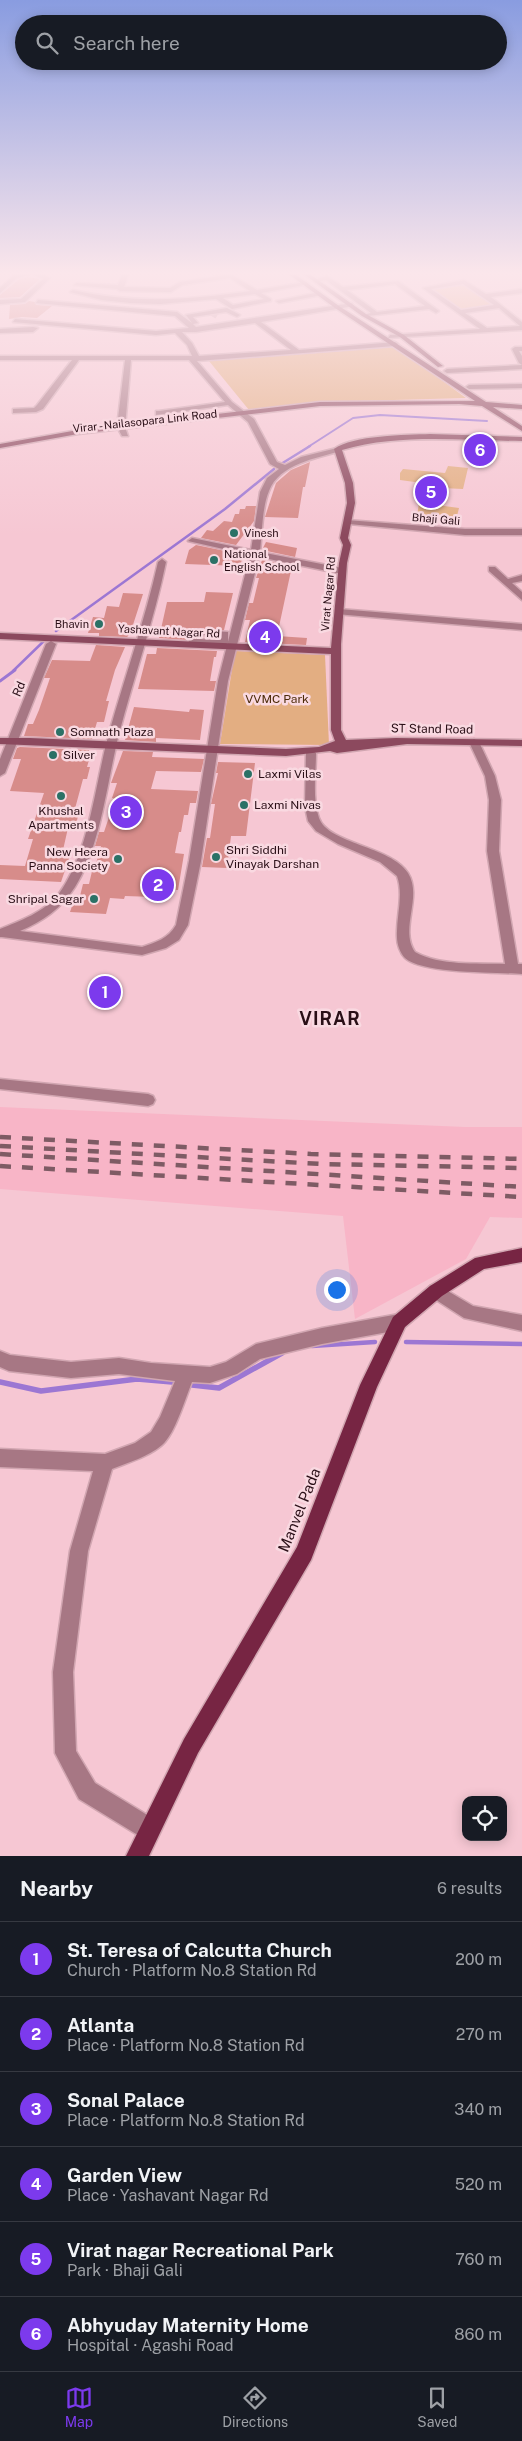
<!DOCTYPE html>
<meta charset="utf-8">
<style>
body{margin:0;font-family:"Public Sans",sans-serif;background:#20242c;color:#f1f3f6}
.controls{position:absolute;right:15px;bottom:15px;display:grid;overflow:hidden;border-radius:10px;box-shadow:0 2px 12px #0003}
.controls button{width:45px;height:45px;display:grid;place-items:center;padding:0;border:0;border-bottom:1px solid #363941;background:#171b24;color:#f1f3f6;font:25px sans-serif}
.you{position:absolute;left:336px;top:1289px;width:18px;height:18px;margin:-12px;border:4px solid #fff;border-radius:50%;background:#1a73e8;box-shadow:0 0 0 8px #1a73e833}
.badge{display:grid;place-items:center;width:32px;height:32px;border-radius:50%;background:#7c3aed;color:#fff;font-size:16px;font-weight:700}
.pin{position:absolute;translate:-50% -50%;border:2px solid #fff;box-shadow:0 1px 5px #0006}
.list{margin:0;padding:0;list-style:none}
h2{display:flex;justify-content:space-between;align-items:center;height:65px;margin:0;padding:0 20px;font-size:21px}
h2 small{font-size:16px;font-weight:400;color:#9ea1a6}
.list li{display:grid;grid-template-columns:32px 1fr auto;gap:15px;align-items:center;box-sizing:border-box;height:75px;padding:0 20px;border-top:1px solid #363941}
.list b{display:block;font-size:19px;white-space:nowrap}
.list p{margin:0;font-size:16px;white-space:nowrap;color:#9ea1a6}
.list em{font-size:16px;font-style:normal;color:#9ea1a6}
.icon{flex:none;width:28px;height:28px;fill:none;stroke:currentColor;stroke-width:2;stroke-linecap:round;stroke-linejoin:round}
.map{position:relative;flex:none;width:522px;height:1856px;overflow:hidden}
.search{position:absolute;background:#171b24;box-shadow:0 2px 12px #0003;left:15px;right:15px;top:15px;height:55px;display:flex;align-items:center;gap:12px;box-sizing:border-box;padding:0 18px;border-radius:28px;color:#9ea1a6;font-size:19px}
.sheet{height:515px;background:#171b24}
nav{display:flex;justify-content:space-around;align-items:center;box-sizing:border-box;height:70px;border-top:1px solid #363941;background:#171b24;font-size:14px;color:#9ea1a6}
nav a{display:grid;justify-items:center;gap:2px}
nav .on{color:#7c3aed}
.map>svg:first-child{display:block}
</style>
<div class="map">
<svg width="522" height="1856" viewBox="0 0 522 1856">
<rect width="100%" height="100%" fill="#f6c7d3"/>
<!-- built -->
<path fill="#f8b5c7" d="M 0,1107 L 465,1127 L 522,1127 L 522,1218 L 490,1217 L 466,1259 L 355,1319 L 343,1216 L 0,1189 Z"/>
<!-- green -->
<g fill="#e3ae82">
<path d="M 462,283 L 497,306 L 460,310 L 428,287 Z"/>
<path d="M 396,347 L 466,398 L 321,402 L 249,410 L 209,361 Z"/>
<path d="M 448,466 L 468,468 L 463,489 L 442,488 L 437,505 L 459,508 L 455,524 L 449,524 L 451,516 L 432,514 L 429,524 L 416,523 L 422,483 L 400,480 L 400,473 L 403,469 L 445,473 Z"/>
<path d="M 235,651 L 325,655 L 329,745 L 220,744 Z"/>
</g>
<g fill="none" stroke-linecap="round" stroke-linejoin="round">
<!-- stream-far4 -->
<path stroke="#9c77d3" stroke-width="2" d="M 308,447 L 353,418 L 380,415 L 487,421"/>
<!-- stream-far3 -->
<g stroke="#9c77d3" stroke-width="2.5">
<path d="M 281,464 L 310,446"/>
<path d="M 56,631 L 225,509 L 274,469"/>
<path d="M 13,671 L 46,639"/>
</g>
<!-- stream-far2 -->
<path stroke="#9c77d3" stroke-width="3" d="M 0,681 L 15,670"/>
<!-- stream-far1 -->
<g stroke="#9c77d3" stroke-width="4.5">
<path d="M 406,1342 L 522,1344"/>
<path d="M 312,1346 L 375,1342"/>
</g>
<!-- stream -->
<g stroke="#9c77d3" stroke-width="5.5">
<path d="M 0,1382 L 41,1391 L 137,1379 L 172,1382"/>
<path d="M 192,1385 L 219,1388 L 282,1353"/>
</g>
</g>
<!-- building -->
<g fill="#d78c8a">
<path d="M 27,277 L 40,279 L 20,297 L 0,298 L 0,295 L 18,280 Z"/>
<path d="M 29,301 L 35,302 L 36,305 L 52,306 L 37,318 L 22,317 L 9,319 L 10,305 L 25,304 Z"/>
<path d="M 310,462 L 305,487 L 303,487 L 298,518 L 265,517 L 276,483 L 291,470 Z"/>
<path d="M 246,506 L 256,506 L 254,521 L 236,545 L 201,538 L 207,530 L 213,531 L 224,521 L 232,522 L 235,514 L 239,514 L 240,509 L 245,509 Z"/>
<path d="M 266,542 L 297,548 L 295,557 L 262,550 Z"/>
<path d="M 196,545 L 230,552 L 228,555 L 243,556 L 240,566 L 185,564 L 189,550 Z"/>
<path d="M 262,560 L 292,566 L 277,636 L 307,638 L 306,645 L 245,642 L 250,620 L 245,620 L 249,603 L 253,603 L 259,578 L 256,578 Z"/>
<path d="M 206,592 L 233,593 L 224,630 L 212,631 L 213,636 L 218,638 L 202,637 L 207,636 L 209,631 L 203,628 L 193,628 L 187,631 L 187,640 L 159,638 L 167,602 L 204,602 Z"/>
<path d="M 123,593 L 143,594 L 130,634 L 127,637 L 99,636 L 99,633 L 88,633 L 93,617 L 104,618 L 107,606 L 119,607 Z"/>
<path d="M 96,645 L 125,647 L 115,670 L 106,701 L 109,701 L 104,722 L 97,722 L 92,739 L 24,736 L 28,724 L 33,724 L 39,710 L 50,678 L 44,678 L 52,660 L 90,661 Z"/>
<path d="M 157,648 L 217,651 L 216,657 L 214,657 L 210,681 L 216,681 L 214,691 L 138,689 L 147,654 L 156,654 Z"/>
<path d="M 134,707 L 189,712 L 190,709 L 204,710 L 200,740 L 156,738 L 156,742 L 125,740 Z"/>
<path d="M 20,747 L 89,750 L 89,752 L 91,753 L 87,767 L 90,767 L 87,779 L 83,779 L 73,816 L 78,816 L 75,829 L 68,828 L 63,850 L 72,850 L 61,882 L 0,879 L 0,865 L 25,866 L 33,839 L 28,839 L 44,793 L 10,791 L 21,759 L 13,759 L 17,748 Z"/>
<path d="M 123,751 L 153,752 L 152,757 L 204,759 L 201,772 L 156,771 L 151,789 L 198,791 L 196,803 L 190,803 L 188,815 L 184,815 L 181,832 L 179,832 L 175,853 L 184,854 L 178,890 L 156,889 L 154,897 L 125,896 L 124,899 L 110,898 L 106,914 L 70,912 L 74,900 L 79,900 L 83,884 L 89,884 L 93,867 L 95,867 L 101,846 L 95,846 L 99,832 L 104,832 L 115,799 L 112,798 L 117,783 L 111,783 Z"/>
<path d="M 218,762 L 255,763 L 246,836 L 231,836 L 227,868 L 202,867 L 207,838 L 210,838 L 215,804 L 211,804 L 218,773 L 216,773 Z"/>
<path d="M 96,979 L 118,980 L 114,1004 L 91,1003 Z"/>
</g>
<g fill="none" stroke-linecap="round" stroke-linejoin="round">
<!-- street-tunnel -->
<path stroke="#cda2ad" stroke-width="6" stroke-dasharray="6 3" stroke-linecap="butt" d="M 212,313 L 217,316"/>
<!-- street casing -->
<g stroke="#d1a6b1" stroke-width="3">
<g id="street">
<path d="M 18,275 L 29,275 L 17,278 L 0,293 L 0,288 L 13,276 Z"/>
<path d="M 35,275 L 43,275 L 50,278 L 25,302 L 0,304 L 0,300 L 21,299 L 43,279 Z"/>
<path d="M 122,275 L 128,275 L 124,287 L 170,288 L 180,282 L 226,275 L 232,275 L 257,290 L 306,282 L 309,284 L 261,293 L 271,299 L 271,301 L 232,309 L 216,299 L 160,304 L 131,303 L 102,300 L 70,292 L 73,290 C 133,304 190,300 250,291 L 230,278 L 182,285 L 171,292 L 120,291 L 117,289 L 74,285 L 77,283 L 118,285 ZM 255,294 L 264,299 L 233,305 L 223,298 Z"/>
<path d="M 327,276 L 343,287 L 398,281 L 439,311 L 436,313 L 429,309 L 367,316 L 367,314 L 371,313 L 326,280 L 317,282 L 314,280 ZM 395,284 L 425,306 L 377,312 L 347,290 Z"/>
<path d="M 464,280 L 486,294 L 522,289 L 522,293 L 491,297 L 522,322 L 522,330 L 388,338 L 390,335 L 480,329 L 423,288 ZM 463,284 L 494,305 L 461,310 L 431,289 ZM 499,308 L 520,326 L 487,328 L 465,313 Z"/>
<path d="M 320,292 L 322,295 L 279,303 L 276,301 Z"/>
<path d="M 38,300 L 177,312 L 192,323 L 186,315 L 227,308 L 240,315 L 237,317 L 226,312 L 193,317 L 198,323 L 193,324 L 196,327 L 352,303 L 354,306 L 261,322 L 299,350 L 395,342 L 398,344 L 395,346 L 197,361 L 232,402 L 254,419 L 277,462 L 285,465 L 301,457 L 341,447 L 341,451 C 317,458 279,464 269,491 C 262,507 262,534 260,552 L 342,568 L 346,571 L 342,574 L 259,557 L 228,681 L 201,861 L 188,925 L 179,940 L 166,948 L 142,955 L 2,937 L 0,937 L 0,929 C 20,921 44,912 58,895 C 90,852 95,783 109,733 C 125,676 145,620 158,562 L 162,559 L 166,562 C 154,621 134,676 119,734 C 107,781 101,846 75,887 C 61,909 43,921 20,931 L 142,947 C 156,942 168,939 176,925 L 189,861 L 218,681 L 250,555 L 188,541 L 192,538 L 251,550 L 260,492 L 267,478 L 279,469 L 270,464 L 248,422 L 228,405 L 156,415 L 156,411 L 159,411 L 225,402 L 189,360 L 131,360 L 125,427 L 128,436 L 122,436 L 117,427 L 125,360 L 79,360 L 43,409 L 36,412 L 13,413 L 13,409 L 34,408 L 37,405 L 72,360 L 0,360 L 0,356 L 192,356 L 187,345 L 175,333 L 156,335 L 13,322 L 15,319 L 156,331 L 189,328 L 175,316 L 36,303 ZM 255,323 L 291,350 L 199,356 L 192,343 L 182,332 L 196,332 Z"/>
<path d="M 33,327 L 38,328 L 33,332 L 0,333 L 0,329 Z"/>
<path d="M 515,347 L 522,347 L 522,351 L 519,351 L 522,356 L 522,365 L 519,363 L 512,349 Z"/>
<path d="M 522,365 L 522,369 L 447,373 L 444,371 L 447,369 Z"/>
<path d="M 522,384 L 522,388 L 469,389 L 466,387 L 469,385 Z"/>
<path d="M 346,520 L 465,529 L 522,529 L 522,535 L 465,535 L 349,524 L 345,522 Z"/>
<path d="M 489,567 L 495,567 L 508,579 L 522,575 L 522,581 L 512,583 L 522,592 L 522,600 L 489,571 Z"/>
<path d="M 339,609 L 522,624 L 522,630 L 336,614 L 336,610 Z"/>
<path d="M 193,630 L 203,630 L 208,633 L 206,635 L 197,636 L 197,639 L 219,640 L 220,636 L 214,635 L 214,631 L 228,632 L 228,643 L 223,646 L 189,644 L 188,633 Z"/>
<path d="M 51,641 L 56,644 L 5,773 L 0,776 L 0,759 L 46,644 Z"/>
<path d="M 474,739 L 479,742 L 495,776 L 501,800 L 499,851 L 518,964 L 522,964 L 522,974 C 497,972 422,974 405,958 C 400,953 397,944 397,937 C 396,916 404,896 397,876 L 380,862 L 338,844 L 316,831 L 308,821 L 305,807 L 306,753 L 311,750 L 316,753 C 316,773 312,798 319,818 C 328,844 391,846 408,873 C 423,897 399,929 415,952 C 440,966 476,963 505,964 L 487,851 L 489,800 L 485,776 L 469,742 Z"/>
<path d="M 0,1079 L 148,1094 L 153,1096 L 155,1100 L 153,1104 L 148,1106 L 0,1089 Z"/>
<path d="M 436,1284 L 473,1306 L 522,1315 L 522,1331 L 464,1318 L 430,1296 L 428,1291 L 430,1286 Z"/>
<path d="M 399,1314 L 405,1317 L 407,1322 L 405,1327 L 399,1330 L 322,1344 L 260,1359 L 237,1374 L 210,1383 L 192,1382 C 185,1399 175,1434 162,1445 C 148,1457 129,1462 112,1469 L 88,1551 L 73,1672 L 76,1751 L 95,1783 L 157,1821 L 160,1829 L 157,1837 L 149,1840 L 141,1837 L 79,1799 L 55,1753 L 53,1672 L 70,1551 L 93,1471 L 0,1467 L 0,1449 L 105,1454 L 135,1443 L 151,1432 L 160,1417 L 175,1381 L 119,1374 L 71,1378 L 9,1371 L 0,1367 L 0,1351 L 10,1355 L 71,1362 L 119,1358 L 151,1363 L 210,1367 L 226,1362 L 256,1344 L 322,1328 Z"/>
</g>
</g>
<!-- secondary casing -->
<g stroke="#d1a6b1" stroke-width="3">
<g id="secondary">
<path d="M 290,275 L 296,275 L 339,306 L 486,402 L 522,405 L 522,409 L 493,407 L 522,426 L 522,431 L 482,406 L 459,404 L 320,406 L 78,434 L 0,448 L 0,444 L 78,430 L 320,402 L 475,401 L 335,308 Z"/>
<path d="M 305,275 L 311,275 L 366,314 L 404,335 L 443,366 L 438,367 L 400,337 L 362,316 Z"/>
<path d="M 430,434 L 522,437 L 522,441 C 461,441 401,433 342,450 L 353,483 L 355,503 L 348,538 L 351,545 L 347,563 L 341,644 L 341,730 L 346,740 L 396,738 L 522,740 L 522,746 L 407,744 L 337,753 L 330,751 L 286,756 L 0,744 L 0,738 L 30,738 L 286,749 L 319,747 L 335,741 L 331,730 L 331,654 L 0,639 L 0,633 L 331,648 L 339,563 L 343,545 L 340,538 L 347,503 L 345,483 L 334,449 C 353,435 406,435 430,434 Z"/>
</g>
</g>
<!-- primary casing -->
<g stroke="#d1a6b1" stroke-width="3">
<path id="primary" d="M 522,1248 L 522,1262 L 484,1269 L 442,1296 L 405,1327 L 377,1387 L 311,1560 L 198,1753 L 149,1856 L 126,1856 L 184,1739 L 297,1547 L 360,1385 L 393,1317 L 430,1286 L 475,1258 Z"/>
</g>
<!-- street -->
<use href="#street" fill="#a77784" fill-rule="evenodd"/>
<!-- secondary -->
<use href="#secondary" fill="#8c495e" fill-rule="evenodd"/>
<!-- primary -->
<use href="#primary" fill="#772543" fill-rule="evenodd"/>
<!-- rail -->
<g stroke="#7e5b64" stroke-width="4.5" stroke-dasharray="11 11" stroke-linecap="butt">
<path d="M 0,1137 L 311,1154 L 522,1159"/>
<path d="M 0,1146 L 321,1164 L 522,1168"/>
<path d="M 0,1154 L 522,1187"/>
<path d="M 0,1166 L 522,1197"/>
</g>
</g>
<!-- sky -->
<linearGradient id="sky" x2="0" y2="1"><stop stop-color="#899ce0"/><stop offset="0.51" stop-color="#fbe6eb"/><stop offset="1" stop-color="#fbe6eb" stop-opacity="0"/></linearGradient>
<rect width="522" height="535" fill="url(#sky)"/>
<!-- markers -->
<g fill="#2b7166" stroke="#f9d9e1" stroke-width="2">
<circle cx="234" cy="533" r="5"/>
<circle cx="214" cy="560" r="5"/>
<circle cx="99" cy="624" r="5"/>
<circle cx="60" cy="732" r="5"/>
<circle cx="53" cy="755" r="5"/>
<circle cx="248" cy="774" r="5"/>
<circle cx="61" cy="796" r="5"/>
<circle cx="244" cy="805" r="5"/>
<circle cx="216" cy="857" r="5"/>
<circle cx="118" cy="859" r="5"/>
<circle cx="94" cy="899" r="5"/>
</g>
<g text-anchor="middle" dominant-baseline="central" stroke-width="5" stroke-linejoin="round" paint-order="stroke">
<!-- far-street labels -->
<g font-size="11" fill="#2a0f17" stroke="#f9d9e1">
<text transform="translate(145 421) rotate(-6)">Virar - Nailasopara Link Road</text>
<text transform="translate(436 519) rotate(5)">Bhaji Gali</text>
<text transform="translate(328 594) rotate(-85)">Virat Nagar Rd</text>
<text transform="translate(169 631) rotate(3)">Yashavant Nagar Rd</text>
</g>
<!-- far-poi labels -->
<g font-size="11" fill="#2a0f17" stroke="#f9d9e1" text-anchor="start">
<text x="244" y="533">Vinesh</text>
<text x="224" y="554">National<tspan x="224" dy="13">English School</tspan></text>
<text x="89" y="624" text-anchor="end">Bhavin</text>
</g>
<!-- street labels -->
<g font-size="12" fill="#2a0f17" stroke="#f9d9e1">
<text transform="translate(19 689) rotate(-67)">Rd</text>
<text transform="translate(432 729) rotate(1)">ST Stand Road</text>
</g>
<!-- park labels -->
<g font-size="12" fill="#4c2b09" stroke="#f9d9e1">
<text x="277" y="699">VVMC Park</text>
</g>
<!-- poi labels -->
<g font-size="12" fill="#2a0f17" stroke="#f9d9e1" text-anchor="start">
<text x="70" y="732">Somnath Plaza</text>
<text x="63" y="755">Silver</text>
<text x="258" y="774">Laxmi Vilas</text>
<text x="254" y="805">Laxmi Nivas</text>
<text x="61" y="811" text-anchor="middle">Khushal<tspan x="61" dy="14">Apartments</tspan></text>
<text x="226" y="850">Shri Siddhi<tspan x="226" dy="14">Vinayak Darshan</tspan></text>
<text x="108" y="852" text-anchor="end">New Heera<tspan x="108" dy="14">Panna Society</tspan></text>
<text x="84" y="899" text-anchor="end">Shripal Sagar</text>
</g>
<!-- near-street labels -->
<g font-size="15" fill="#2a0f17" stroke="#f9d9e1">
<text transform="translate(299 1510) rotate(-68)">Manvel Pada</text>
</g>
<!-- district labels -->
<g font-size="18" font-weight="bold" letter-spacing="1" fill="#2a0f17" stroke="#f9d9e1">
<text x="330" y="1018">VIRAR</text>
</g>
</g>
</svg>
<div class="controls">
<button><svg class="icon" aria-label="locate" viewBox="0 0 24 24"><circle cx="12" cy="12" r="6"/><path d="M12 2v4M12 18v4M2 12h4M18 12h4"/></svg></button>
</div>
<div class="you"></div>
<div class="pin badge" style="left:105px;top:992px">1</div>
<div class="pin badge" style="left:158px;top:885px">2</div>
<div class="pin badge" style="left:126px;top:812px">3</div>
<div class="pin badge" style="left:265px;top:637px">4</div>
<div class="pin badge" style="left:431px;top:492px">5</div>
<div class="pin badge" style="left:480px;top:450px">6</div>
<div class="search"><svg class="icon" aria-label="search" viewBox="0 0 24 24"><circle cx="10" cy="10" r="6"/><path d="M15 15l6 6"/></svg>Search here</div>
</div>
<section class="sheet">
<h2>Nearby<small>6 results</small></h2>
<ul class="list">
<li><span class="badge">1</span><div><b>St. Teresa of Calcutta Church</b><p>Church · Platform No.8 Station Rd</p></div><em>200 m</em></li>
<li><span class="badge">2</span><div><b>Atlanta</b><p>Place · Platform No.8 Station Rd</p></div><em>270 m</em></li>
<li><span class="badge">3</span><div><b>Sonal Palace</b><p>Place · Platform No.8 Station Rd</p></div><em>340 m</em></li>
<li><span class="badge">4</span><div><b>Garden View</b><p>Place · Yashavant Nagar Rd</p></div><em>520 m</em></li>
<li><span class="badge">5</span><div><b>Virat nagar Recreational Park</b><p>Park · Bhaji Gali</p></div><em>760 m</em></li>
<li><span class="badge">6</span><div><b>Abhyuday Maternity Home</b><p>Hospital · Agashi Road</p></div><em>860 m</em></li>
</ul>
</section>
<nav>
<a class="on"><svg class="icon" aria-label="map" viewBox="0 0 24 24"><path d="M3 6l6-2 6 2 6-2v14l-6 2-6-2-6 2zM9 4v14M15 6v14"/></svg>Map</a>
<a><svg class="icon" aria-label="directions" viewBox="0 0 24 24"><path d="M12 3l9 9-9 9-9-9zM9 14v-3h6M13 9l2 2-2 2"/></svg>Directions</a>
<a><svg class="icon" aria-label="saved" viewBox="0 0 24 24"><path d="M7 4h10v16l-5-4-5 4z"/></svg>Saved</a>
</nav>
